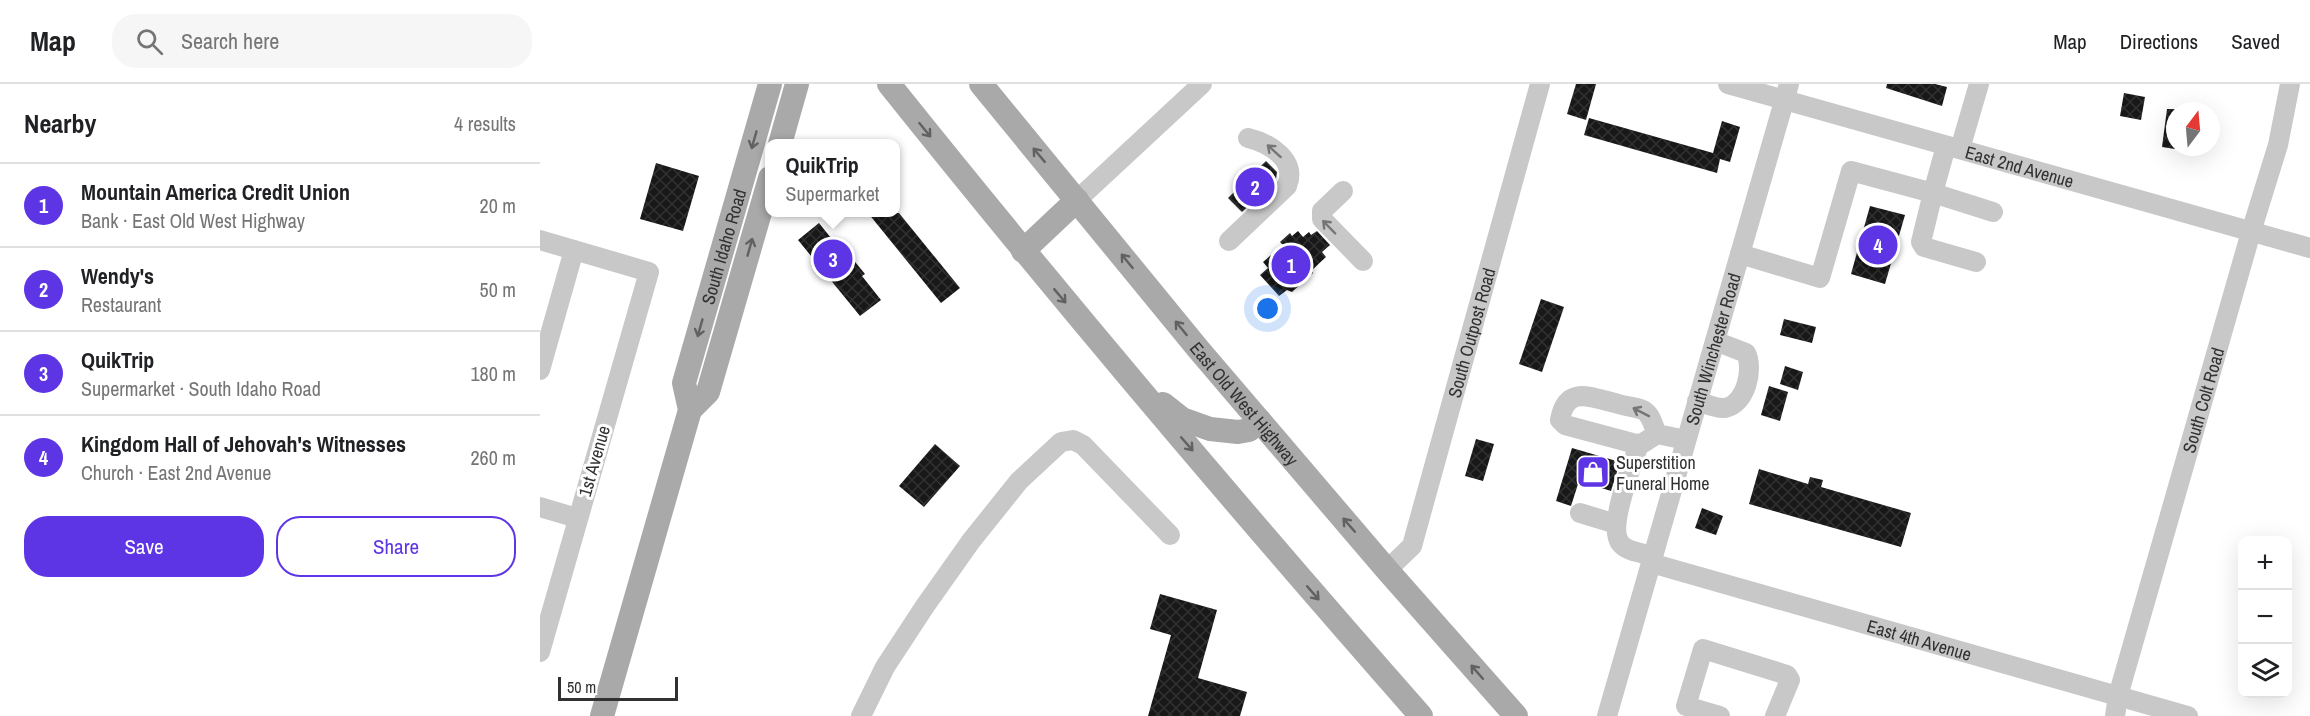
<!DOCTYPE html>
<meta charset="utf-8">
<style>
body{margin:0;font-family:"Archivo Narrow",sans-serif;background:#f6f6f6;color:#202124}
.controls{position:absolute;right:18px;bottom:18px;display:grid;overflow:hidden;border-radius:12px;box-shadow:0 6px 24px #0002}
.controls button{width:54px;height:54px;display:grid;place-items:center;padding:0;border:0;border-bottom:2px solid #e0e0e0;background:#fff;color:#202124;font:30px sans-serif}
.compass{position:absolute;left:1626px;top:18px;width:54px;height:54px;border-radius:50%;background:#fff;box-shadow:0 6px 24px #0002;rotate:16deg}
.scale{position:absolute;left:18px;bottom:15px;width:120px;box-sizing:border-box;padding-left:6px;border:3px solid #313131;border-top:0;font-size:16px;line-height:21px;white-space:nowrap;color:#313131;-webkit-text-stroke:4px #fff;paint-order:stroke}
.you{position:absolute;left:728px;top:225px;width:21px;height:21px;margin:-15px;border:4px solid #fff;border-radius:50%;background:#1a73e8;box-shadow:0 0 0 9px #1a73e833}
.badge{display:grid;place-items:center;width:39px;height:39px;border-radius:50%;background:#5e35e5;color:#fff;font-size:20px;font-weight:700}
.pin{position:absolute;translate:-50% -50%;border:3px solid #fff;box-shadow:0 2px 6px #0006}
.popup{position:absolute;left:225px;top:55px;width:135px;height:78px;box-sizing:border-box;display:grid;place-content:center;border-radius:12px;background:#fff;filter:drop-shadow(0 2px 4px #0005);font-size:20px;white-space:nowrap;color:#757577}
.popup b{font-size:22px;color:#202124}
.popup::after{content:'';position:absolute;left:50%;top:100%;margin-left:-12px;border:12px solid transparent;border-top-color:#fff}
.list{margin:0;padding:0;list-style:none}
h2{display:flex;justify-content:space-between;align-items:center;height:78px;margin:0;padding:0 24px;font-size:26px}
h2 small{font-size:20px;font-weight:400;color:#757577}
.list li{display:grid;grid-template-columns:39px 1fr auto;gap:18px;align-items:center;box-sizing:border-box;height:84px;padding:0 24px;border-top:2px solid #e0e0e0}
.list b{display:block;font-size:22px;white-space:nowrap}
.list p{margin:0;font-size:20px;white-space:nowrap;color:#757577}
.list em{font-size:20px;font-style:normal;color:#757577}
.actions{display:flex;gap:12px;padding:18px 24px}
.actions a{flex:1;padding:14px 0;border:2px solid #5e35e5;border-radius:24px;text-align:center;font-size:21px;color:#5e35e5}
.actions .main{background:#5e35e5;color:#fff}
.icon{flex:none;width:33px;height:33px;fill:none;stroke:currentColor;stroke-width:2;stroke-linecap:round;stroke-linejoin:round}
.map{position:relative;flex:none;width:1770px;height:632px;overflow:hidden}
header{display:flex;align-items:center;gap:36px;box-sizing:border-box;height:84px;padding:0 30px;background:#fff;border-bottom:2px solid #e0e0e0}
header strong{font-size:28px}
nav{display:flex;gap:33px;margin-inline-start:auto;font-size:21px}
.search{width:420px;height:54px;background:#f6f6f6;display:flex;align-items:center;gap:15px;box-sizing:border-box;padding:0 21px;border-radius:24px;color:#757577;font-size:22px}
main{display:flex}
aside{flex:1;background:#fff}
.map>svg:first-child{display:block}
</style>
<header>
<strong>Map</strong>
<div class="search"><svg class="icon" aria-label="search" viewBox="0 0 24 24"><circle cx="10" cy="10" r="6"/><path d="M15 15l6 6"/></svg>Search here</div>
<nav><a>Map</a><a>Directions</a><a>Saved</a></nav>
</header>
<main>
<aside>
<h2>Nearby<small>4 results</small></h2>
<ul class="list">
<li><span class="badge">1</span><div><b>Mountain America Credit Union</b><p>Bank · East Old West Highway</p></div><em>20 m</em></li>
<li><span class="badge">2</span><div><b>Wendy's</b><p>Restaurant</p></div><em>50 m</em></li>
<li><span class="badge">3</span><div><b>QuikTrip</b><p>Supermarket · South Idaho Road</p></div><em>180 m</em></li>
<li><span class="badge">4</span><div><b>Kingdom Hall of Jehovah's Witnesses</b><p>Church · East 2nd Avenue</p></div><em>260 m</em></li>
</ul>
<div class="actions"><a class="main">Save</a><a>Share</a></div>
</aside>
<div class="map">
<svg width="1770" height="632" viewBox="0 0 1770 632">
<defs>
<pattern id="building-cross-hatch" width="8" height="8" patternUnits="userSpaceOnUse" patternTransform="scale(1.5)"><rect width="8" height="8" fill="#181818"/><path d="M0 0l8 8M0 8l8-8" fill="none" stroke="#313131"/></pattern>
</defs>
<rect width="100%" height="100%" fill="#fff"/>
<!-- building -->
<g fill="url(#building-cross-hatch)">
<path d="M 1036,0 L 1056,0 L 1046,36 L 1027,30 Z"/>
<path d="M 1347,0 L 1395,0 L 1407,3 L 1402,22 L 1346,4 Z"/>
<path d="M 1584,9 L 1605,13 L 1601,36 L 1580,32 Z"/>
<path d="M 1627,25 L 1635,25 L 1635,65 L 1622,63 Z"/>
<path d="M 1049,34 L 1173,69 L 1182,37 L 1200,43 L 1190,78 L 1180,75 L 1177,89 L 1044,51 Z"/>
<path d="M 726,77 L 737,88 L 736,95 L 702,128 L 688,114 Z"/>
<path d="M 116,79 L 159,92 L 143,147 L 100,135 Z"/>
<path d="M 1330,122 L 1365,131 L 1345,200 L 1311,190 Z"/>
<path d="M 328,129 L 359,129 L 420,204 L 401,219 Z"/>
<path d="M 279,139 L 295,159 L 298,157 L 325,190 L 322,192 L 341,216 L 320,232 L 258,156 Z"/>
<path d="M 758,147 L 763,153 L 769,148 L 771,151 L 777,147 L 790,161 L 782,168 L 786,173 L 771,187 L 773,189 L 752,208 L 747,206 L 739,212 L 720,191 L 728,184 L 723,178 L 743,161 L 740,158 L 750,149 L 752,152 Z"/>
<path d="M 1001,215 L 1024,223 L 1002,288 L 979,280 Z"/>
<path d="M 1244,235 L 1276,243 L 1272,259 L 1240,251 Z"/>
<path d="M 1245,282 L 1263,288 L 1258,306 L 1240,300 Z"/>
<path d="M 1229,302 L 1248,308 L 1240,337 L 1221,331 Z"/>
<path d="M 936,355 L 954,360 L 943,397 L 925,392 Z"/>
<path d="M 395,360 L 420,382 L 384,423 L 359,402 Z"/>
<path d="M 1032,364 L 1080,378 L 1071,407 L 1039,397 L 1031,422 L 1016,417 Z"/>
<path d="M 1219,385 L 1268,400 L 1270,393 L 1283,396 L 1281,403 L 1371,429 L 1361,463 L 1209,420 Z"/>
<path d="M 1162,424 L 1183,432 L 1176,451 L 1155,444 Z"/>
<path d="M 620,510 L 677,526 L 658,594 L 707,608 L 700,632 L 608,632 L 631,551 L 610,545 Z"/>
</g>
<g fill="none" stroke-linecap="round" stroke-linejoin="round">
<!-- minor -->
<g stroke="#c8c8c8" stroke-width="20">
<path id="s1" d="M 1188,0 L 1770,164"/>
<path d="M 1420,65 L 1439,0"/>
<path d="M 803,107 L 782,127 L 782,135 L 823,177"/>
<path d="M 537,116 L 662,0"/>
<path d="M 0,156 L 109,188 L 0,568"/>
<path d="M 689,157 L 747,102 C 758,76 729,59 708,54"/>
<path d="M 1200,170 L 1280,194 L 1311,87 L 1393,109 L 1406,62"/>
<path d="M 1436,178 L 1384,163 L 1381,158 L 1393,109 L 1453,128"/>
<path d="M 0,286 L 34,166"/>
<path d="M 1157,317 C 1166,320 1176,325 1185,324 C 1206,320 1214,285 1206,269 L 1175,257"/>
<path d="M 1117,350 L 1103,359 L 1096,360 L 1025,341 L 1020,336 C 1026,301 1050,313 1075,319 C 1084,322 1095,323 1103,326 C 1112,331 1113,342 1117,350 L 1146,356"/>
<path d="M 1099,360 C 1093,380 1066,444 1081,460 C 1088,468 1103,469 1113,472"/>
<path d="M 0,423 L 37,434"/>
<path d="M 1040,429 L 1076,440"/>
<path id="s2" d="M 1111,479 L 1648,632"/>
<path id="s3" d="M 847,486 L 872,462 L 1000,0"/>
<path d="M 321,632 L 345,583 L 385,522 L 431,457 L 479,397 L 521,358 L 533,356 L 543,361 L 630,451"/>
<path id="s4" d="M 1067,632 L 1249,0"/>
<path d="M 1180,632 L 1146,622 L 1163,565 L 1247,591 L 1250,596 L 1235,632"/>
<path id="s5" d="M 1575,632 L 1578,612 L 1711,148 L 1738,61 L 1750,0"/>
</g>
<!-- major -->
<g stroke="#a9a9a9" stroke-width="24">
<path d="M 349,0 C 521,215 699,425 881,632"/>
<path id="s6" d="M 441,0 L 659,266 L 847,486 L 976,632"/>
<path d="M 240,60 L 257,0"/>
<path d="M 483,167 L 537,116"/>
<path d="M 623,320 L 642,335 L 670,345 L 698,348 L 709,346 L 720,337"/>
<path d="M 150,326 L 168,308 L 230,94"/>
<path id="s7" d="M 62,632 L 150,326 L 144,299 L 230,0"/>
</g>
</g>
<!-- one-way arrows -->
<defs><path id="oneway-shaft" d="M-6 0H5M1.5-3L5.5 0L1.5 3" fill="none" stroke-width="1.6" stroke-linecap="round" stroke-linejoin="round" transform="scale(1.5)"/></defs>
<g stroke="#616161">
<use href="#oneway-shaft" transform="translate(385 46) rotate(51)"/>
<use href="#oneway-shaft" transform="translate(214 56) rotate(106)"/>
<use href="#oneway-shaft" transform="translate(499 71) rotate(-130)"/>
<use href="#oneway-shaft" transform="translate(210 163) rotate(-74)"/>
<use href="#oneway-shaft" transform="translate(587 177) rotate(-129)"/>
<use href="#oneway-shaft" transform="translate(520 212) rotate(50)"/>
<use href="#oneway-shaft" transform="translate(160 244) rotate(106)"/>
<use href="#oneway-shaft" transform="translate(641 244) rotate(-129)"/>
<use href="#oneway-shaft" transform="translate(647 360) rotate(49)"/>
<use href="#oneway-shaft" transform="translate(809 441) rotate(-131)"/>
<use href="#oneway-shaft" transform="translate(773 509) rotate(49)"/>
<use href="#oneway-shaft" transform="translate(937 588) rotate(-131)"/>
</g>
<g stroke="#757575">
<use href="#oneway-shaft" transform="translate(734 67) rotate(-138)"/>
<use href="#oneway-shaft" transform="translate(789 143) rotate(-134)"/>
<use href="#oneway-shaft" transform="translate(1101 328) rotate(-153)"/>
</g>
<!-- icons -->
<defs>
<g id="shop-square" transform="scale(1.725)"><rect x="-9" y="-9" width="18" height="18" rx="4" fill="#5e35e5" stroke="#fff"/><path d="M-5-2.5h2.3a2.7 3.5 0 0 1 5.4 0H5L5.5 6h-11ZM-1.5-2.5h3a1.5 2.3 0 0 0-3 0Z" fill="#fff"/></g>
</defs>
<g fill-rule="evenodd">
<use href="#shop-square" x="1053" y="388"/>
</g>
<g text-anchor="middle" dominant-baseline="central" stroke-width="6" stroke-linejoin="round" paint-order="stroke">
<!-- street labels -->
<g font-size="18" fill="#313131" stroke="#fff">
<text stroke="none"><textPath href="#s1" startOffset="303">East 2nd Avenue</textPath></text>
<text stroke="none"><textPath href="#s7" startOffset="488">South Idaho Road</textPath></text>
<text stroke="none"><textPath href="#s3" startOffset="256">South Outpost Road</textPath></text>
<text stroke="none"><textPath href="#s4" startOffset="382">South Winchester Road</textPath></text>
<text stroke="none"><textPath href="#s5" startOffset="328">South Colt Road</textPath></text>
<text stroke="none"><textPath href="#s6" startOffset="414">East Old West Highway</textPath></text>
<text transform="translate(54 377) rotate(-74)">1st Avenue</text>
<text stroke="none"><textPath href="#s2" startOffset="279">East 4th Avenue</textPath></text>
</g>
<!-- poi labels -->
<g font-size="18" fill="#313131" stroke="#fff" text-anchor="start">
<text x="1076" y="378">Superstition<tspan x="1076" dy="21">Funeral Home</tspan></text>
</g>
</g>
</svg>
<div class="controls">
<button>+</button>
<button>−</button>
<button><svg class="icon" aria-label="layers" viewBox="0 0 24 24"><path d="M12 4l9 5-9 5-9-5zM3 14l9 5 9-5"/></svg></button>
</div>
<svg class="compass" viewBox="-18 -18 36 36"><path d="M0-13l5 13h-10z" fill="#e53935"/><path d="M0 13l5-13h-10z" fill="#757577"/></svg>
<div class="scale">50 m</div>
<div class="you"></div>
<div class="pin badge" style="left:751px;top:181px">1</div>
<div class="pin badge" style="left:715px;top:103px">2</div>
<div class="pin badge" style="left:293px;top:175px">3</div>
<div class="popup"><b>QuikTrip</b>Supermarket</div>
<div class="pin badge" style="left:1338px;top:161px">4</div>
</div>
</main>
